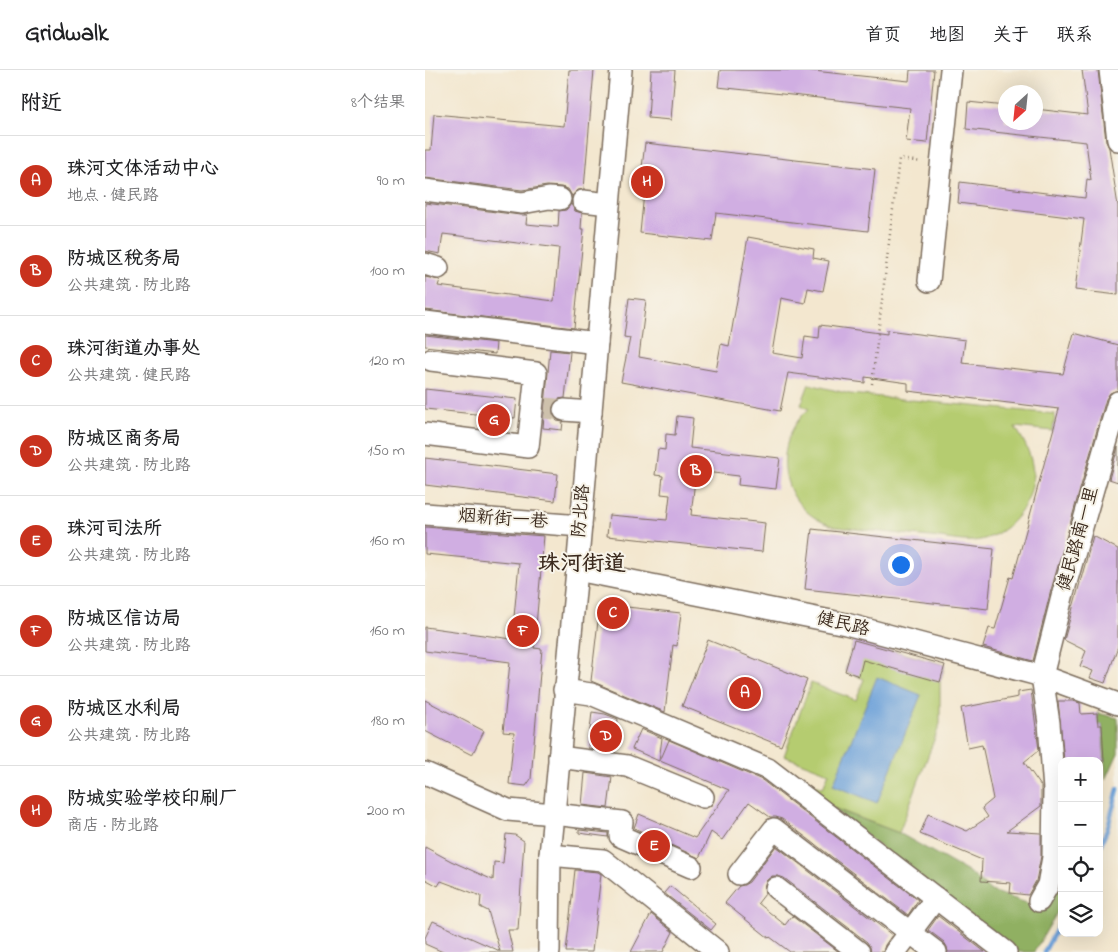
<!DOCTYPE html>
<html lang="zh">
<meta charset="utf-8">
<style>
body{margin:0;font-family:"Indie Flower","LXGW WenKai TC",sans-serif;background:#f2f2f2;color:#202124}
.controls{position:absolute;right:15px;bottom:15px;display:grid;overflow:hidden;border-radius:10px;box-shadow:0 5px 20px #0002}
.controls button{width:45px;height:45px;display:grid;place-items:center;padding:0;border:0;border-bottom:1px solid #e0e0e0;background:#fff;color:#202124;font:25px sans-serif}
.compass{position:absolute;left:573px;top:15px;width:45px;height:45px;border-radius:50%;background:#fff;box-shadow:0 5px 20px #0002;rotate:207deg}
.you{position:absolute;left:475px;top:494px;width:18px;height:18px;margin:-12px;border:4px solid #fff;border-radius:50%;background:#1a73e8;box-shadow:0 0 0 8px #1a73e833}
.badge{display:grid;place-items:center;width:32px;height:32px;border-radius:50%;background:#c8321e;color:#fff;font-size:16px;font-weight:700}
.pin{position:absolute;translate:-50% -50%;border:2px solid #fff;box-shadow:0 1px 5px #0006}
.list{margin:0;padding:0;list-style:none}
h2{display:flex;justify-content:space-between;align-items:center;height:65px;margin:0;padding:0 20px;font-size:21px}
h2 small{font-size:16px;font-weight:400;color:#757577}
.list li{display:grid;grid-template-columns:32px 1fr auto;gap:15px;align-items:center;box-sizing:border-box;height:90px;padding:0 20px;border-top:1px solid #e0e0e0}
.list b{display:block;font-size:19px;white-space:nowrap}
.list p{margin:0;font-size:16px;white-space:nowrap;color:#757577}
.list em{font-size:16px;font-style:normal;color:#757577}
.icon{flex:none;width:28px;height:28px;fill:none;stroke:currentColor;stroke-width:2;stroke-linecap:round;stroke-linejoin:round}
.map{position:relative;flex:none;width:693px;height:882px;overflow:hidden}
header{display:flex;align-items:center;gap:30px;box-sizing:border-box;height:70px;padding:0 25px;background:#fff;border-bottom:1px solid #e0e0e0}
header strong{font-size:24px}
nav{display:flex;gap:28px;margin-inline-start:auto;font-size:18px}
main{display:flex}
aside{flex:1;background:#fff}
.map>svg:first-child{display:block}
</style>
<header>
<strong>Gridwalk</strong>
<nav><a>首页</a><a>地图</a><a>关于</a><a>联系</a></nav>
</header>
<main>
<aside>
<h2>附近<small>8个结果</small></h2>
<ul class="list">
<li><span class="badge">A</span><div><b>珠河文体活动中心</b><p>地点 · 健民路</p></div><em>90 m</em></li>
<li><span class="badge">B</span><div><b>防城区税务局</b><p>公共建筑 · 防北路</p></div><em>100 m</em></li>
<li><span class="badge">C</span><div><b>珠河街道办事处</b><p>公共建筑 · 健民路</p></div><em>120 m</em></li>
<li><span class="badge">D</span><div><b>防城区商务局</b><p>公共建筑 · 防北路</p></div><em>150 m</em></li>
<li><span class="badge">E</span><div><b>珠河司法所</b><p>公共建筑 · 防北路</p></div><em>160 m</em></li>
<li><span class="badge">F</span><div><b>防城区信访局</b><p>公共建筑 · 防北路</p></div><em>160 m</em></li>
<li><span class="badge">G</span><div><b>防城区水利局</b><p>公共建筑 · 防北路</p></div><em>180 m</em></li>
<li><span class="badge">H</span><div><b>防城实验学校印刷厂</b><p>商店 · 防北路</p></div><em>200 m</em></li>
</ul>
</aside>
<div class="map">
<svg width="693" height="882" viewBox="0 0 693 882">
<rect width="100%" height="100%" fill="#f7f3e8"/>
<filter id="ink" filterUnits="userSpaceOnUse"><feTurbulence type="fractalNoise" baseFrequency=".02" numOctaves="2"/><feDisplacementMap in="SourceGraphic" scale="10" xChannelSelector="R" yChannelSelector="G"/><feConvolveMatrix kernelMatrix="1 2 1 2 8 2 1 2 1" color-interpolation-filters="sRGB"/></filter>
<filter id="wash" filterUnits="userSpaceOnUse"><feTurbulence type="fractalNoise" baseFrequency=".0096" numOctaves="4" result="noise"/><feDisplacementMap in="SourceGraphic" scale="20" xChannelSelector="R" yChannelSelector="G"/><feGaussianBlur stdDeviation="1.12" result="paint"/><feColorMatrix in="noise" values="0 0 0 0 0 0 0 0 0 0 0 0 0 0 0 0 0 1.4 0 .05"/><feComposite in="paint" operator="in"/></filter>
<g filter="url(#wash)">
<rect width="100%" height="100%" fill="#f3e7cf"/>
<!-- green -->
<g fill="#b5cc70" stroke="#787b47">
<path d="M 384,314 L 425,324 L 630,344 L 628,361 L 590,357 C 605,379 614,402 603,429 C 593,451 573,469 548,471 C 535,472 520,468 506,467 C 475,464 443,460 411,457 C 400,454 390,449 381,441 C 351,414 353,365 384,339 L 376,335 Z"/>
<path d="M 429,570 L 520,595 L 515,612 L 515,654 L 474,763 L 388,730 L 370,707 L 398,718 L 404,703 L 359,686 L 386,613 L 431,630 L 439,609 L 420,601 Z"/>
</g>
<!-- forest -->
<g fill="#90b062" stroke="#666d40">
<path d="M 672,643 L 693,648 L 693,683 L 681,710 L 677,655 L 673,655 Z"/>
<path d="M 407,738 L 474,763 L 545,803 L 566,821 L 617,838 L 634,812 L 637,813 L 637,834 L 609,882 L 586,882 Z"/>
</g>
<!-- water -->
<path fill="#6da1d9" stroke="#54667c" d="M 452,607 L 496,625 L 452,733 L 408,715 Z"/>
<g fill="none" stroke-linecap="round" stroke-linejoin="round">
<!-- stream -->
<g stroke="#6da1d9" stroke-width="4.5">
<path d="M 674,778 L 682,760 L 693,719"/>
<path d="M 619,882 L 637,849"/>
</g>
</g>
<g id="blocks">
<!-- building -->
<g fill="#d0aee2">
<path d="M 144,0 L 169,0 L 159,119 L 153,120 L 147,126 L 143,119 L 136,117 L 122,116 L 97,120 L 0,108 L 0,80 L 6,80 L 9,44 L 139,56 Z"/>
<path d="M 226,0 L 250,0 L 246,50 L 223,48 Z"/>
<path d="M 295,0 L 379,0 L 484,11 L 485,0 L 509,0 L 502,73 L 481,71 L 485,38 L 293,17 Z"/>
<path d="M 657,0 L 673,0 L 681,71 L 684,78 L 693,136 L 693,225 L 650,220 L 659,149 L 533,133 L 535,112 L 660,128 L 662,109 L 666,110 L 661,72 L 541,59 L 543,32 L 580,36 L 580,52 L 610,52 L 610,39 L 663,45 Z"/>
<path d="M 220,73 L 450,99 L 443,161 L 291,143 L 287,171 L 215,163 L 219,123 L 214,122 Z"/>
<path d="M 0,133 L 95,145 L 102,145 L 101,154 L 133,157 L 134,141 L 141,140 L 146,134 L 150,141 L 157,143 L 156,159 L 159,159 L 149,258 L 0,240 L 0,207 L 15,210 L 13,216 L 129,231 L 134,178 L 18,164 L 15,184 L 0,181 Z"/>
<path d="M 323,167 L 389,179 L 388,188 L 404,191 L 398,221 L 383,218 L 380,233 L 356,228 L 347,283 L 377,288 L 380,266 L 394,268 L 395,255 L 462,264 L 462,260 L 540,270 L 537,293 L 638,304 L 649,263 L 693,275 L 693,320 L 685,323 L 681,329 L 626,520 L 608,591 L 558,577 L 564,558 L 570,559 L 585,507 L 588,508 L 634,339 L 483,321 L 483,313 L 440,307 L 440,313 L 363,303 L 355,341 L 196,312 L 205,268 L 199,267 L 204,228 L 221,230 L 214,287 L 291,301 L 296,274 L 304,276 Z"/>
<path d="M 0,265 L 71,273 L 70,284 L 0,276 Z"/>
<path d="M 125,280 L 145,282 L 140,328 L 133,329 L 129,333 L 127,339 L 128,346 L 132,351 L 138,352 L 137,360 L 118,358 Z"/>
<path d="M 0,319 L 92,329 L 90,348 L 0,339 Z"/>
<path d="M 252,346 L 268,348 L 265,378 L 355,388 L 351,419 L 313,415 L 314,406 L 271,401 L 266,445 L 340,453 L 337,482 L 182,466 L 184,445 L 242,450 L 245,425 L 236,424 L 238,406 L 230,405 L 233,379 L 240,380 L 241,364 L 250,365 Z"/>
<path d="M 693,377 L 693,412 L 684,409 Z"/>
<path d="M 0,388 L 133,404 L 130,431 L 0,415 Z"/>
<path d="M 0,457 L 119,466 L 109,578 L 117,579 L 106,709 L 101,716 L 84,714 L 89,663 L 78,662 L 85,592 L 0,581 L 0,557 L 87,569 L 94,493 L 0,484 Z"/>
<path d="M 387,459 L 569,479 L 563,539 L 380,519 Z"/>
<path d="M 668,466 L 693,479 L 693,576 L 680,613 L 665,608 L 668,601 L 655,596 L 661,581 L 639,570 Z"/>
<path d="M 175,534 L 256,543 L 252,576 L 248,575 L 240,642 L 166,611 Z"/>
<path d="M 283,570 L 382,610 L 356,676 L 257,636 Z"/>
<path d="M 429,570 L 520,595 L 515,612 L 438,590 L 434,606 L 420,601 Z"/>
<path d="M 606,620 L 614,680 L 599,692 L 616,716 L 616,736 L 582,761 L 616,763 L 616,786 L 611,811 L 603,825 L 585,823 L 586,813 L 556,811 L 557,790 L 495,764 L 503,744 L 542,761 L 563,747 L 557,738 L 568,729 L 560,689 L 557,675 L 543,678 L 536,638 L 593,627 L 593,622 Z"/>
<path d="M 0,630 L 59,661 L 47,685 L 0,661 Z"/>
<path d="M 633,631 L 648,631 L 655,633 L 656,644 L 672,643 L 673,655 L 677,655 L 679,691 L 639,691 Z"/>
<path d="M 167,642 L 180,644 L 193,649 L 189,682 L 163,678 Z"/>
<path d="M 216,659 L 237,668 L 234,691 L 207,679 Z"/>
<path d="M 244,670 L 337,710 L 493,830 L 483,845 L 357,749 L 351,747 L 345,747 L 324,732 L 297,770 L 286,762 L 274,788 L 209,758 L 214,744 L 270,768 L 304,720 L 235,691 Z"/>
<path d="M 160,703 L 187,707 L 183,738 L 157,735 Z"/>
<path d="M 154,760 L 183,763 L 183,767 L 154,763 Z"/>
<path d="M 81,764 L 90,765 L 99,771 L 93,860 L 83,860 L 88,882 L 18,882 L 0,874 L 0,868 L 8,851 L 75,881 L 63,841 L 55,837 L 56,826 L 16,811 L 13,816 L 0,809 L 0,777 L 26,791 L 68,810 L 69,792 L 78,793 Z"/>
<path d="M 351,776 L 467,865 L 460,875 L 458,882 L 446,882 L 445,877 L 442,872 L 359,808 L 353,806 L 347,806 L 341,811 L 339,817 L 340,824 L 333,833 L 360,855 L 367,846 L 414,882 L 365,882 L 345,867 L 344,868 L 300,833 L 314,816 L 319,815 L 324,812 Z"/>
<path d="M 150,800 L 173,802 L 176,804 L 167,882 L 141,882 Z"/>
<path d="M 245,816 L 291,854 L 286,860 L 239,823 Z"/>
<path d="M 226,844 L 248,862 L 238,882 L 206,882 Z"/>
<path d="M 513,846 L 560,882 L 523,882 L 522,877 L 519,872 L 503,860 Z"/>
</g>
</g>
</g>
<g filter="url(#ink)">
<use href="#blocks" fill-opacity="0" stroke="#7b6c5c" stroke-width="1"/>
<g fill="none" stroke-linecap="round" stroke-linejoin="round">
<!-- minor-tunnel -->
<path stroke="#cec1ac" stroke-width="21" stroke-dasharray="21 11" stroke-linecap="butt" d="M 120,338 L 139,340"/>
<!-- minor casing -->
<g stroke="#7b6c5c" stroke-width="24">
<g id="minor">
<path d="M 685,0 L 693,70"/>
<path d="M 0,120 L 97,133 L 124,128 L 135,129"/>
<path d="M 158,131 L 184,134"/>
<path d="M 0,194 L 13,198"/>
<path d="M 504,211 L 526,0"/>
<path d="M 0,252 L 172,273"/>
<path d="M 139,340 L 166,342"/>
<path d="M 0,364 L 103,377 L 111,303 L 6,290"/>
<path d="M 0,444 L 156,456"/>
<path d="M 152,500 L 421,554 L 617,606 L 693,634"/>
<path d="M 139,620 L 166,624 L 343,699 L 581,882"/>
<path d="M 134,687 L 202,696 L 278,727"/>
<path d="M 0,703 L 83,740 L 129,744 L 197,752 L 195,766 L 266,797"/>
<path d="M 125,785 L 178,790 L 293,882"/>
<path d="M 314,804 L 349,759 L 511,882"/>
<path d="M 351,818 L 434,882"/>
<path d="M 614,831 L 623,815 L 628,787 L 629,720 L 624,653 L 617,606 L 638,523 L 693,332"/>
<path d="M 124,882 L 125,785 L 129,744 L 152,500 L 196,0"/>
<path d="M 470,882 L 511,828"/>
</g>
</g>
<!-- path -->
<path stroke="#7b6c5c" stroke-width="2.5" stroke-dasharray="1 4" stroke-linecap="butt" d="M 447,314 L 474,89 L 497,92"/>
<!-- minor -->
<use href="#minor" stroke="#fff" stroke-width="21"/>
</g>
</g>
<g text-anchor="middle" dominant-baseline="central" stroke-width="4" stroke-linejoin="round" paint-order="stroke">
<!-- street labels -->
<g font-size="18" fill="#3b2a1e" stroke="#f7f3e8">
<text transform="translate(157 441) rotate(-85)">防北路</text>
<text transform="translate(78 450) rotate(4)">烟新街一巷</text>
<text transform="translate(654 469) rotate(-74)">健民路南一里</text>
<text transform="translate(418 555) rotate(13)">健民路</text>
</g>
<!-- district labels -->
<g font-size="22" font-weight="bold" fill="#3b2a1e" stroke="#f7f3e8">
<text x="157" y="495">珠河街道</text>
</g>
</g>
</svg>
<div class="controls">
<button>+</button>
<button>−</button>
<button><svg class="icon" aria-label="locate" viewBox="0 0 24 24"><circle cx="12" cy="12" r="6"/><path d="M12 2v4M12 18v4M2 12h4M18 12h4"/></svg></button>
<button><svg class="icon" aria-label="layers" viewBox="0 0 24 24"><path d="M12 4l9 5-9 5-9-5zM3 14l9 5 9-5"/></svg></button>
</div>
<svg class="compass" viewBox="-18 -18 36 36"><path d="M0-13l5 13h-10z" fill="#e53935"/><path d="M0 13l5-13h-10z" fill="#757577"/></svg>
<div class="you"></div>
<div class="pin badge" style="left:320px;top:623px">A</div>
<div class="pin badge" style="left:271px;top:401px">B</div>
<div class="pin badge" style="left:188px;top:543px">C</div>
<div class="pin badge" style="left:181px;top:666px">D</div>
<div class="pin badge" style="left:229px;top:776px">E</div>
<div class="pin badge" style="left:98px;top:561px">F</div>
<div class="pin badge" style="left:69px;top:350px">G</div>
<div class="pin badge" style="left:222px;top:112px">H</div>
</div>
</main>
